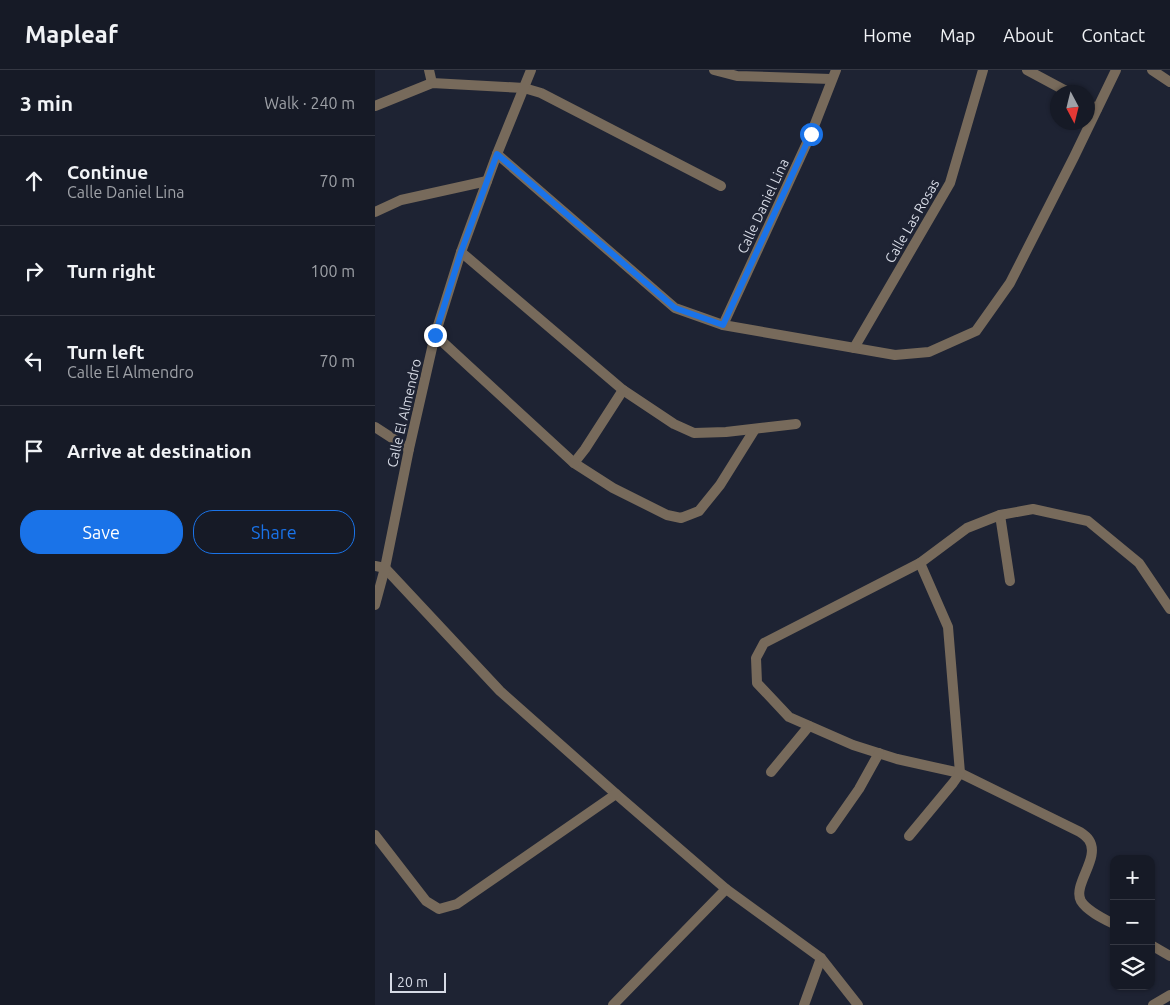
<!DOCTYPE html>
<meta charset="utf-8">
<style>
body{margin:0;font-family:Ubuntu,sans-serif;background:#1f232e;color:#f1f3f6}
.controls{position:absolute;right:15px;bottom:15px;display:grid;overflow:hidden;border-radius:10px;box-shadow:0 1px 4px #0004}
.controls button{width:45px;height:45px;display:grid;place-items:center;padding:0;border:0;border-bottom:1px solid #353843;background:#161a26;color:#f1f3f6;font:25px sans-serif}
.compass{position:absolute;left:675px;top:15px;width:45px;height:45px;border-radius:50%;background:#161a26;box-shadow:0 1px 4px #0004;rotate:173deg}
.scale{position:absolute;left:15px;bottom:12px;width:56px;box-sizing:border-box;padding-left:5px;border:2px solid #d6dae5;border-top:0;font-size:14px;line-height:18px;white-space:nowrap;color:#d6dae5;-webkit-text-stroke:4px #1e2333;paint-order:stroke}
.stop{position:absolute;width:15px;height:15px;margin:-11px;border:4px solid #1a73e8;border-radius:50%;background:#fff}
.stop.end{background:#1a73e8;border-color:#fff;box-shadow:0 1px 5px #0008}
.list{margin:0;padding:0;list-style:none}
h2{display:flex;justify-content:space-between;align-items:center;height:65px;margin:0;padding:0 20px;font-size:21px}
h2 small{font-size:16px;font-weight:400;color:#9ea1a7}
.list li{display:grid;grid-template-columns:32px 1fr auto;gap:15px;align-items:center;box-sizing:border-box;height:90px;padding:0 20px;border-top:1px solid #353843}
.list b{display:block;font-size:19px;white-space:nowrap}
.list p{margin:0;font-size:16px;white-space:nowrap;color:#9ea1a7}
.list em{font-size:16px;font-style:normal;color:#9ea1a7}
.actions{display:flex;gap:10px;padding:15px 20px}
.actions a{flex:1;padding:11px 0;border:1px solid #1a73e8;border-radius:20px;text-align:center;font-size:18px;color:#1a73e8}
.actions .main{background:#1a73e8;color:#fff}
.icon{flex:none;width:28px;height:28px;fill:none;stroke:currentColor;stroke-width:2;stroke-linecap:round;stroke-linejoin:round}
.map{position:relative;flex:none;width:795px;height:935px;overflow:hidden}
header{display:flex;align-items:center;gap:30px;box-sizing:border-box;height:70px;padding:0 25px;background:#161a26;border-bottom:1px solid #353843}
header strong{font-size:24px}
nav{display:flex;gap:28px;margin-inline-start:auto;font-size:18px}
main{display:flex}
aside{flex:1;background:#161a26}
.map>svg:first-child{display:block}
</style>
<header>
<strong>Mapleaf</strong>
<nav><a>Home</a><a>Map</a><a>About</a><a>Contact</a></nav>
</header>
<main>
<aside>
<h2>3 min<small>Walk · 240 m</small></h2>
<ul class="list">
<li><svg class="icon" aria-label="ahead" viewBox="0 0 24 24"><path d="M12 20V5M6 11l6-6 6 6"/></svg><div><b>Continue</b><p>Calle Daniel Lina</p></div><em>70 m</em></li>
<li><svg class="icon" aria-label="right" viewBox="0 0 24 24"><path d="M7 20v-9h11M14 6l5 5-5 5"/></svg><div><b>Turn right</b></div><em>100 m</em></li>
<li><svg class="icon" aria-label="left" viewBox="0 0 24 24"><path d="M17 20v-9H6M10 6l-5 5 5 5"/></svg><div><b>Turn left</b><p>Calle El Almendro</p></div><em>70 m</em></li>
<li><svg class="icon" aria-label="arrive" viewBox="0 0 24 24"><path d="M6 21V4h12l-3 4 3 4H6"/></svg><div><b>Arrive at destination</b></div></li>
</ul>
<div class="actions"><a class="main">Save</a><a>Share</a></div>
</aside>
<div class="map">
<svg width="795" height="935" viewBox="0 0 795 935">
<rect width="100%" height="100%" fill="#1e2333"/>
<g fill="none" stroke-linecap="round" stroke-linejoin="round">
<!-- minor -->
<g stroke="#776a5b" stroke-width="10">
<path d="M 54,0 L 57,13"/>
<path d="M 339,0 L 362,6 L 456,9"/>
<path d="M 652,0 L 693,22"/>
<path d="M 777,0 L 795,12"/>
<path d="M 712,33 L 722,39"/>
<path d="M 0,36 L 57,13 L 149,18 L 166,23 L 346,116"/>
<path d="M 122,84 L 300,238 L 348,255 L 520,285 L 554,282 L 601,261 L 635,213 L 699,87 L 741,0"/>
<path d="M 0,142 L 26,130 L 112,111"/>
<path d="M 86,182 L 248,320 L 299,354 L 319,363 L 351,362 L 421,354"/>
<path d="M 348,255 L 436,64 L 461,0"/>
<path d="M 60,265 L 199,393 L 238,418 L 292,445 L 306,448 L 324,441 L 345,415 L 380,359"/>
<path d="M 479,278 L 575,113 L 608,0"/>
<path d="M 0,357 L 34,379"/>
<path d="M 199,393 L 210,379 L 248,320"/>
<path d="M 625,445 L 635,511"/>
<path d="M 545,493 L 389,573 L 381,588 L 382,613 L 414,647 L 478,675 L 522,689 L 585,703 L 705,762 C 708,764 712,767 714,770 C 726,788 697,815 706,831 C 712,841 729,849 739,854"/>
<path d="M 0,496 L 10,498 L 125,621 L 241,724 L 351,819 L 446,888 L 483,935"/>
<path d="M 0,535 L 10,498 L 34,379 L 60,265 L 86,182 L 122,84 L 156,0"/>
<path d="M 396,702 L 434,656"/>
<path d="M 456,759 L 484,719 L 504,683"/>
<path d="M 0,765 L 51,831 L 64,839 L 82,834 L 241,724"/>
<path d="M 534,766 L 578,713 L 585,703 L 573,557 L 545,493 L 592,458 L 625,445 L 658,439 L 713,451 L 764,493 L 795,539"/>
<path d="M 776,875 L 795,886"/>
<path d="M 238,935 L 351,819"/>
<path d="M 429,935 L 446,888"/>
<path d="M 778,935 L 795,925"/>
</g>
</g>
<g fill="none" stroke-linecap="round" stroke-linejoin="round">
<!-- route -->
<path stroke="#1a73e8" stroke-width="6" d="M 60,265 L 86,182 L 122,84 L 300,238 L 348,255 L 436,64"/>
</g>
<g text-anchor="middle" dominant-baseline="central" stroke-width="5" stroke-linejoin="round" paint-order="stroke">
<!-- street labels -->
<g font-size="14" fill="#d6dae5" stroke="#1e2333">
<text transform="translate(388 136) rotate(-65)">Calle Daniel Lina</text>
<text transform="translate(537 151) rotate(-60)">Calle Las Rosas</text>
<text transform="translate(29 343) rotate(-77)">Calle El Almendro</text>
</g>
</g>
</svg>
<div class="controls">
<button>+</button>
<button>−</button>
<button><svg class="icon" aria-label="layers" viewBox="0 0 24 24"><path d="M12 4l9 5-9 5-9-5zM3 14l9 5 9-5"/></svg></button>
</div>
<svg class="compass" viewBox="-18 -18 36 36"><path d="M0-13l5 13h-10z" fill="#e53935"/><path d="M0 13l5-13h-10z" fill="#9ea1a7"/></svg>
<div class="scale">20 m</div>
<div class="stop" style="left:436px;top:64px"></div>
<div class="stop end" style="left:60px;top:265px"></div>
</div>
</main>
